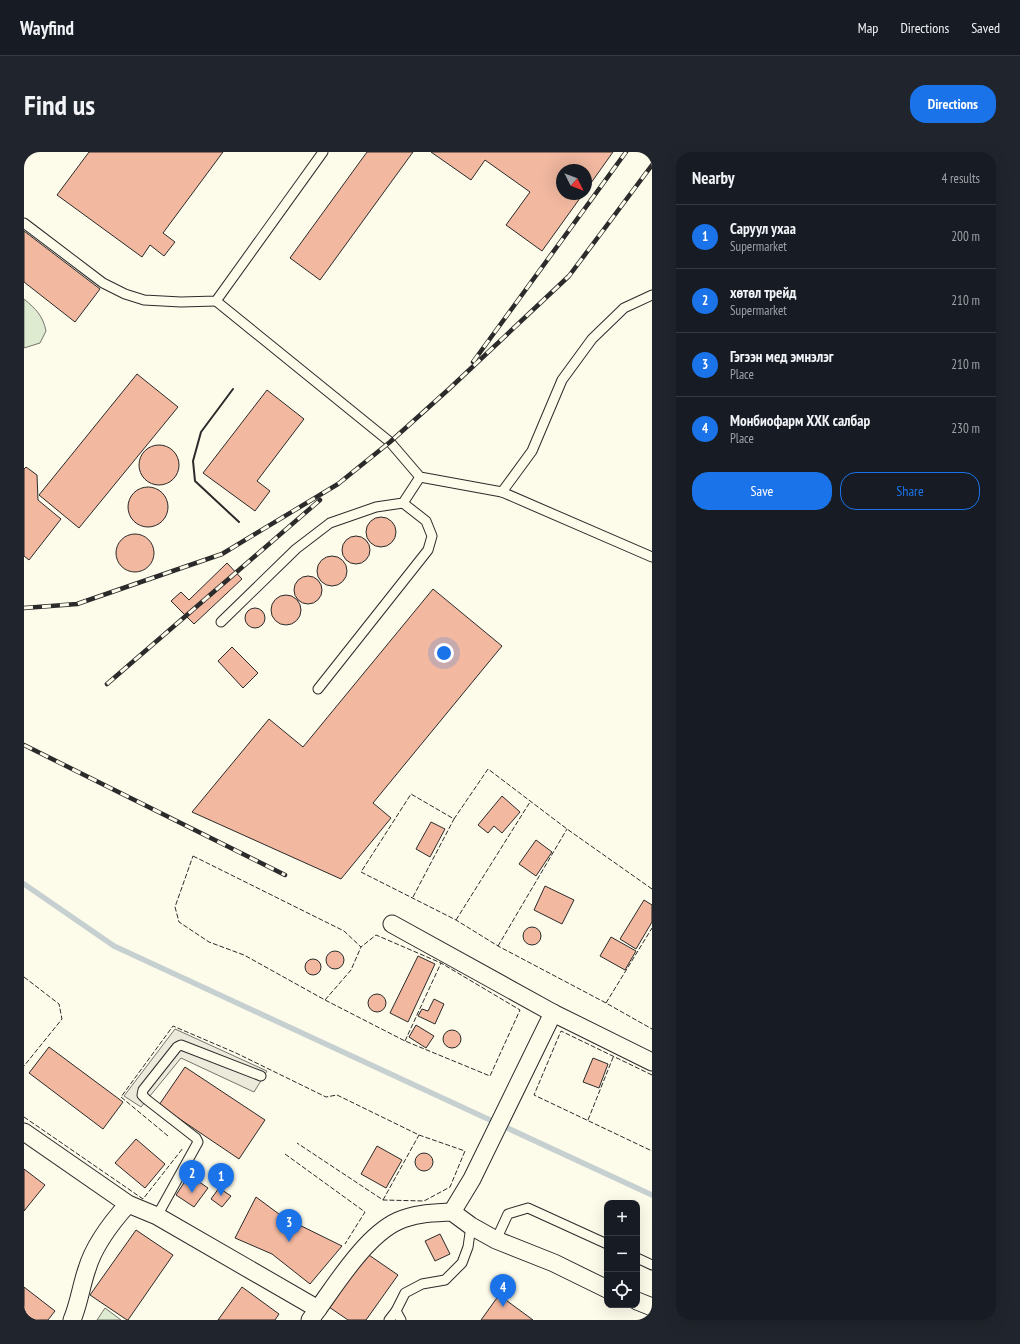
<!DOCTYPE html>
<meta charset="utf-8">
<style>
body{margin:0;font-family:"PT Sans Narrow",sans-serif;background:#20242c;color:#f1f3f6}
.controls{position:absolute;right:12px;bottom:12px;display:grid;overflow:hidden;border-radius:8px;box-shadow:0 4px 16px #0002}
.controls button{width:36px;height:36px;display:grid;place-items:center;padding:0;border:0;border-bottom:1px solid #363941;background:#171b24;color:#f1f3f6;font:20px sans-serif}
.compass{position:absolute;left:532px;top:12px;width:36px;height:36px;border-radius:50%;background:#171b24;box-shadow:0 4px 16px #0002;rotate:132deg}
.you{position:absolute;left:420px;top:501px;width:14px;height:14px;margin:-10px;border:3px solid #fff;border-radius:50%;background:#1a73e8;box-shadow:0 0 0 6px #1a73e833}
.badge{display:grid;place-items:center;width:26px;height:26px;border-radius:50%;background:#1a73e8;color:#fff;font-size:13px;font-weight:700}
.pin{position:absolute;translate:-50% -33px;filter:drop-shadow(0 1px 2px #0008)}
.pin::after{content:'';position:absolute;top:21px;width:14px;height:12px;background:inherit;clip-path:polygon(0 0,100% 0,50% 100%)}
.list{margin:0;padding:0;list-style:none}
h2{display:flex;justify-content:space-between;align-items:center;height:52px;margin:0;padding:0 16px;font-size:17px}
h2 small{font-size:13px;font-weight:400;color:#9ea1a6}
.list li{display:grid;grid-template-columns:26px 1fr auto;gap:12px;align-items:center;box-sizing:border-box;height:64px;padding:0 16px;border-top:1px solid #363941}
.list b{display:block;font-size:15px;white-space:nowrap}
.list p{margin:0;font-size:13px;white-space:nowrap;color:#9ea1a6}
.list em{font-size:13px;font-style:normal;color:#9ea1a6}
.actions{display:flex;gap:8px;padding:12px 16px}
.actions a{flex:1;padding:9px 0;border:1px solid #1a73e8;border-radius:16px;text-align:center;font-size:14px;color:#1a73e8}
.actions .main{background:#1a73e8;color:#fff}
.icon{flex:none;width:22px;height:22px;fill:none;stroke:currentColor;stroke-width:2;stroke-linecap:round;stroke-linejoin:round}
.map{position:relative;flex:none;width:628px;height:1168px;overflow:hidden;border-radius:16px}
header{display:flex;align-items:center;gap:24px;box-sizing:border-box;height:56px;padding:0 20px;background:#171b24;border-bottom:1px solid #363941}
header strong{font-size:19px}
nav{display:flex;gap:22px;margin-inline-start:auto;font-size:14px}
.intro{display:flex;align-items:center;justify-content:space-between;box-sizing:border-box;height:96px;padding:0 24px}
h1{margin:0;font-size:28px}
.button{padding:10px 18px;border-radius:16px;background:#1a73e8;color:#fff;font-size:14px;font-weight:700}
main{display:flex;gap:24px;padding:0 24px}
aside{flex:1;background:#171b24;border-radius:16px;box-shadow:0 4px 16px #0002}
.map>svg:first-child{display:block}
</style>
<header>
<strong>Wayfind</strong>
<nav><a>Map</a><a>Directions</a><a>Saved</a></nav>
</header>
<div class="intro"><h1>Find us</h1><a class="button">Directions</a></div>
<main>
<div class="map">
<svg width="628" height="1168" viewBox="0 0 628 1168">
<rect width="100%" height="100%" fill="#fdfbea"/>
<!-- green -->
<g fill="#deebd1" stroke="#74746e">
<path d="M 0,147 C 12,157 19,164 22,179 L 16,191 L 0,196 Z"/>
<path d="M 81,1156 L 97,1168 L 73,1168 Z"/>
</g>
<!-- parking -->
<path fill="#eceadb" stroke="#74746e" d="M 151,877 L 243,919 L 230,940 L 157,906 L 117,955 L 100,944 Z"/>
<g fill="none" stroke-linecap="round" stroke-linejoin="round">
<!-- stream -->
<path stroke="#c7d0d0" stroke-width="5.5" d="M 0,732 L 90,794 L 628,1043"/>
</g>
<!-- building -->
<g fill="#f2b8a0" stroke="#2b2b2b">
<path d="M 65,0 L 199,0 L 139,81 L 151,90 L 140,104 L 126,93 L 118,105 L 33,43 Z"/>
<path d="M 343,0 L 389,0 L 296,128 L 266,106 Z"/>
<path d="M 407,0 L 589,0 L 562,38 L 562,18 L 538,18 L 538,42 L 559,42 L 518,99 L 482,73 L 506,40 L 461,8 L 447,28 Z"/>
<path d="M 0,79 L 76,137 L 51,170 L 0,130 Z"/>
<path d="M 113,222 L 154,255 L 55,376 L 15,343 Z"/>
<path d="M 243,238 L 280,267 L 233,329 L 246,339 L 231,359 L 179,321 Z"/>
<circle cx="135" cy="313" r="20"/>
<path d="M 2,315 L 13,323 L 14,348 L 37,367 L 5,408 L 0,404 L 0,317 Z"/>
<circle cx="124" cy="355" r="20"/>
<circle cx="357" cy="380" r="15"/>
<circle cx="111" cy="401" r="19"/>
<circle cx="332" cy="398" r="14"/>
<circle cx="308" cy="419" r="15"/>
<path d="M 203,411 L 218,427 L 170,472 L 147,449 L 157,440 L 165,448 Z"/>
<circle cx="284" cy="438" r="14"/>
<path d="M 409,437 L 478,494 L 349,651 L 367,666 L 317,727 L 168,660 L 245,567 L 279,595 Z"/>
<circle cx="262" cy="458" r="15"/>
<circle cx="231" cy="466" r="10"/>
<path d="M 208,495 L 234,521 L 219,536 L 194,509 Z"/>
<path d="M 478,644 L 496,660 L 478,681 L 470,674 L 464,681 L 454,673 Z"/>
<path d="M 407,670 L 421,677 L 406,705 L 392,697 Z"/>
<path d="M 512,688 L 528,700 L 512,724 L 495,712 Z"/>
<path d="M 521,734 L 550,748 L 538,772 L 510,758 Z"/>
<path d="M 620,748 L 628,753 L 628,770 L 612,797 L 596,787 Z"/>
<circle cx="508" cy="784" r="9"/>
<path d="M 587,785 L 612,799 L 601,818 L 576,804 Z"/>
<circle cx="311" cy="808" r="9"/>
<path d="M 394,804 L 411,812 L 384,870 L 366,861 Z"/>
<circle cx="289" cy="815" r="8"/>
<circle cx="353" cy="851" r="9"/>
<path d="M 410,847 L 420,852 L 411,872 L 394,864 L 398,857 L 404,859 Z"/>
<path d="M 392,873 L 410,884 L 402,896 L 385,885 Z"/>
<circle cx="428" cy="887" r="9"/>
<path d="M 25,895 L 99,950 L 79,977 L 5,921 Z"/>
<path d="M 569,906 L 584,912 L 575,936 L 559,930 Z"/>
<path d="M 161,915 L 241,968 L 215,1007 L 135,953 Z"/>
<path d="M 112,987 L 141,1012 L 121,1036 L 91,1011 Z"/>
<path d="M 353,994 L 378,1008 L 362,1036 L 337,1022 Z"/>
<circle cx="400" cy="1010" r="9"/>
<path d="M 0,1017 L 21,1033 L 0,1059 Z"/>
<path d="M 165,1023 L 184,1036 L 170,1055 L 152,1043 Z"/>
<path d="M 195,1036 L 207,1044 L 198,1055 L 187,1047 Z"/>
<path d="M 232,1045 L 259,1065 L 318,1094 L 286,1132 L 248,1102 L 211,1086 Z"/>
<path d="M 112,1078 L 149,1103 L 104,1168 L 103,1168 L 66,1143 Z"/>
<path d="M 416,1082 L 426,1102 L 411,1109 L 401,1089 Z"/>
<path d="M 342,1101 L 374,1123 L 342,1168 L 324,1168 L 305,1155 Z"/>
<path d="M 0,1135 L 31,1159 L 24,1168 L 0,1168 Z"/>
<path d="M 218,1135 L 255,1162 L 251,1168 L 194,1168 Z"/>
<path d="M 475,1143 L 509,1168 L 457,1168 Z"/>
</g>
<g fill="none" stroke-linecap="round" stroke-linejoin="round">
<!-- lane casing -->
<g stroke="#2b2b2b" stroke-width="11">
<g id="lane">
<path d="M 0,71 L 79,131 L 101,142 L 120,148 L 157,150 L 192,149 L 299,0"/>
<path d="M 192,149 L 366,290 L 396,325 L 478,340 L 628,405"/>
<path d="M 478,340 L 508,299 L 538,228 L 568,187 L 600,156 L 628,143"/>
<path d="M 197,470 L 272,397 L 306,371 L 352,355 L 379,351 L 396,325"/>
<path d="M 294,537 L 404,398 L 408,384 L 402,369 L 379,351"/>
<path d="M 133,1064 L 174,990 L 172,986 L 122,947 L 118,943 L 119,938 L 153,895 L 157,893 L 237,924"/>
<path d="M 472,1088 L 484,1062 L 504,1056 L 583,1092"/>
<path d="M 613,1106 L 628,1113"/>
<path d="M 365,1168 L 372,1159"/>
<path d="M 377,1168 L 372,1159 L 381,1141 L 398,1132 L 421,1128 L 438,1111 L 444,1095 L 447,1074"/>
</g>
</g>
<!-- street casing -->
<g stroke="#2b2b2b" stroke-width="19">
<g id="street">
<path d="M 368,772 L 529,861 L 628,910"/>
<path d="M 0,980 L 104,1052 L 133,1064 L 294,1157 L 286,1168"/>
<path d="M 428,1060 L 448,1027 L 529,861"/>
<path d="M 613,1149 L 628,1155"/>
<path d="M 294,1157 C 314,1129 343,1083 374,1069 C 391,1061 410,1061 428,1060 L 447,1074 L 472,1088 L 530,1111 L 583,1137"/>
<path d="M 48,1168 C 55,1152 57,1134 63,1117 C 70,1093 87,1071 104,1052"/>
</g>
</g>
<!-- lane -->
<use href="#lane" stroke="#fdfbea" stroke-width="9"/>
<!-- street -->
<use href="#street" stroke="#fdfbea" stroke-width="17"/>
<!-- rail casing -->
<g stroke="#2b2b2b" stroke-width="4.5">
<g id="rail">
<path d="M 449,210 L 602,0"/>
<path d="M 0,456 L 53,452 L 198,402 L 314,332 L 366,290 L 425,237 L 545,124 L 628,13"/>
<path d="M 83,532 L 296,348"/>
<path d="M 0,593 L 261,723"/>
</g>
</g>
<!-- rail -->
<use href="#rail" stroke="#fdfbea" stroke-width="3" stroke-dasharray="9" stroke-linecap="butt"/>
<!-- fence -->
<g stroke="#2b2b2b" stroke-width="1" stroke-dasharray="5 2" stroke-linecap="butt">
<path d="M 169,704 L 320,779 L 337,795 L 352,783 L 417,811 L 496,858 L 466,924 L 381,889 L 301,848 L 220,803 L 185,790 L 155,770 L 151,755 Z"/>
<path d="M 628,737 L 543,677 L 464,617 L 430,667 L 387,642 L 337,720 L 432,768 L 474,794 L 582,851 L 628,877"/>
<path d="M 389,745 L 430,667"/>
<path d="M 432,768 L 506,650"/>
<path d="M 474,794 L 543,677"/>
<path d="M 0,825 L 35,852 L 38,867 L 0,914"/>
<path d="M 301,848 L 327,818 L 337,795"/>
<path d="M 582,851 L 628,776"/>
<path d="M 381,889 L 417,811"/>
<path d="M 628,923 L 537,879 L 510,943 L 628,999"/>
<path d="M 0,965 L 119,1047 L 159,996"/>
<path d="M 564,968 L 590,903"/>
<path d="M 144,984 L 97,945 L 149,874 L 212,901 L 302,945 L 313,943 L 395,983 L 441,999 L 426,1035 L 400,1049 L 359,1048 L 273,991"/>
<path d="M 261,1002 L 341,1060 L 321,1092"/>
<path d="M 359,1048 L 395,983"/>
</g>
<!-- wall -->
<path stroke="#2b2b2b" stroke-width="2" d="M 209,237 L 177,280 L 169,309 L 171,329 L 215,370"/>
</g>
</svg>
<div class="controls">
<button>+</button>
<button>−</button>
<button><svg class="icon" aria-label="locate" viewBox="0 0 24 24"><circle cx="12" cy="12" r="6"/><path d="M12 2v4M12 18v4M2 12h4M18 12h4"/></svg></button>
</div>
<svg class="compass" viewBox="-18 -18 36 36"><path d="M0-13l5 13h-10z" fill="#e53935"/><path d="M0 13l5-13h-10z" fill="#9ea1a6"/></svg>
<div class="you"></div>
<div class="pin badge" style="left:197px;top:1044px">1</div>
<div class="pin badge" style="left:168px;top:1041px">2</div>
<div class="pin badge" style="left:265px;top:1090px">3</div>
<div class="pin badge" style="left:479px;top:1155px">4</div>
</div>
<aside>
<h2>Nearby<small>4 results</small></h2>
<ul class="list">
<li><span class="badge">1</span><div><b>Саруул ухаа</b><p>Supermarket</p></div><em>200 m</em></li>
<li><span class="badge">2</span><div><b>хөтөл трейд</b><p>Supermarket</p></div><em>210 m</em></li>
<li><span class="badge">3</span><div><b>Гэгээн мед эмнэлэг</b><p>Place</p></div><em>210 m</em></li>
<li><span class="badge">4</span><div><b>Монбиофарм ХХК салбар</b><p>Place</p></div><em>230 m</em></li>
</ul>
<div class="actions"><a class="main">Save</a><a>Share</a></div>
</aside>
</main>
